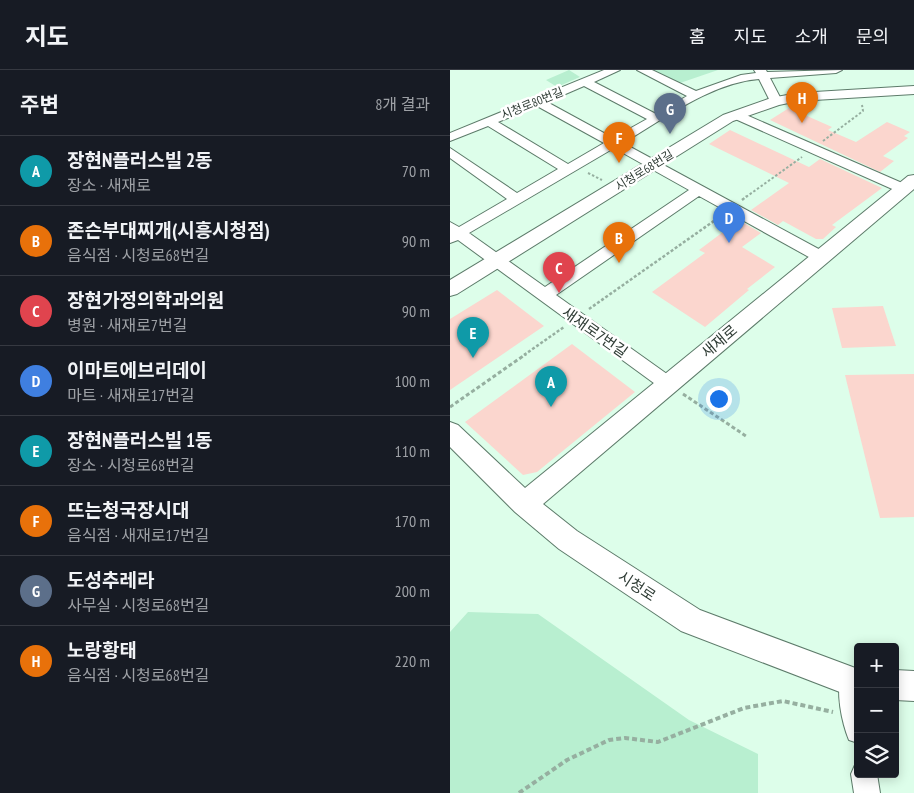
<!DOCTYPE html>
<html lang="ko">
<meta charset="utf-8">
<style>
body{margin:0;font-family:"PT Sans Narrow","Noto Sans KR",sans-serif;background:#242831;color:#f1f3f6}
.controls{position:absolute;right:15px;bottom:15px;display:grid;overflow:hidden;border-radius:5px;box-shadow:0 2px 12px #0003}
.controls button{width:45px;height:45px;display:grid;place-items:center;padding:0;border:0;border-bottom:1px solid #363941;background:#171b24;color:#f1f3f6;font:25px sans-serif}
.you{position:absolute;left:268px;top:328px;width:18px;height:18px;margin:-12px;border:4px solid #fff;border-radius:50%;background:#1a73e8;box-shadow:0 0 0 8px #1a73e833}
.badge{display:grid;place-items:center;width:32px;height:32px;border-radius:50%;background:#db2777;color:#fff;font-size:16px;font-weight:700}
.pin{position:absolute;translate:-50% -41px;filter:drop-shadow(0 1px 2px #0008)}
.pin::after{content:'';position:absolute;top:26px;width:18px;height:15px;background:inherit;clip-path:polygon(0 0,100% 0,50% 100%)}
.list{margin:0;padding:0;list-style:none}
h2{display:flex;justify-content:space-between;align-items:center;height:65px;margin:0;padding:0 20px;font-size:21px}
h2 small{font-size:16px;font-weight:400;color:#9ea1a6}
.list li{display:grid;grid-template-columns:32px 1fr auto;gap:15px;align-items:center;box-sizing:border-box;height:70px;padding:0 20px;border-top:1px solid #363941}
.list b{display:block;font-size:19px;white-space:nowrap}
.list p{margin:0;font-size:16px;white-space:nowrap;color:#9ea1a6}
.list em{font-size:16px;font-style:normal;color:#9ea1a6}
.icon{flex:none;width:28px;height:28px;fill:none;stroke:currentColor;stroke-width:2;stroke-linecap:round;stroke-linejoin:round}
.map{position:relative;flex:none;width:464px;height:723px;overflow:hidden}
header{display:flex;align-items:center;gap:30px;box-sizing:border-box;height:70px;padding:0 25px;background:#171b24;border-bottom:1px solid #363941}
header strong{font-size:24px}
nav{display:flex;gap:28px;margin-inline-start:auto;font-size:18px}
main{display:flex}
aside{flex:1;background:#171b24}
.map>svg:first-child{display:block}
</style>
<header>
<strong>지도</strong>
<nav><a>홈</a><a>지도</a><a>소개</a><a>문의</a></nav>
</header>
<main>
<aside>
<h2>주변<small>8개 결과</small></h2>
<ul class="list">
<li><span class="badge" style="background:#0f9aa8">A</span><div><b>장현N플러스빌 2동</b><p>장소 · 새재로</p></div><em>70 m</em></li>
<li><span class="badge" style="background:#e8710a">B</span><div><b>존슨부대찌개(시흥시청점)</b><p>음식점 · 시청로68번길</p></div><em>90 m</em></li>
<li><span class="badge" style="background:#e0444e">C</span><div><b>장현가정의학과의원</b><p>병원 · 새재로7번길</p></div><em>90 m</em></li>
<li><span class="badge" style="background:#3f7fe0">D</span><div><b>이마트에브리데이</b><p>마트 · 새재로17번길</p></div><em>100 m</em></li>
<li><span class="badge" style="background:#0f9aa8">E</span><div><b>장현N플러스빌 1동</b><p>장소 · 시청로68번길</p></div><em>110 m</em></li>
<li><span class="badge" style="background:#e8710a">F</span><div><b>뜨는청국장시대</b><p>음식점 · 새재로17번길</p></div><em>170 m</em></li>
<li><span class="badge" style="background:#5c6f8a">G</span><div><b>도성추레라</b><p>사무실 · 시청로68번길</p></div><em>200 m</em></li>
<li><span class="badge" style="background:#e8710a">H</span><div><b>노랑황태</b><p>음식점 · 시청로68번길</p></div><em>220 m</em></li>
</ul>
</aside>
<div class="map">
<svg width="464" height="723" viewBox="0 0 464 723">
<rect width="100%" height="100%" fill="#ddfeea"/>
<!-- green -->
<g fill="#b8efd0">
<path d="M 119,0 L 130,7 L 107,17 L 96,10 Z"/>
<path d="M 200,0 L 268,0 L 230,13 Z"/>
<path d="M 18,542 L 88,544 L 239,650 L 308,684 L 308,723 L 0,723 L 0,562 Z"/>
</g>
<!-- building -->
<g fill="#fbd6ce">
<path d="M 339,38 L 382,57 L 378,60 L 406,72 L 437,52 L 460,62 L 454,66 L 458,68 L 433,86 L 444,91 L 430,102 L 320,50 Z"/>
<path d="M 280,60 L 359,97 L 370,89 L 432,118 L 382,155 L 386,157 L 373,169 L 366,169 L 333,151 L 328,155 L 301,140 L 339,113 L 259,74 Z"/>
<path d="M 289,150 L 311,163 L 292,177 L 325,197 L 297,219 L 299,220 L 255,257 L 202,222 L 255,183 L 249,180 Z"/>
<path d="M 47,220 L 94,256 L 0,320 L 0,249 Z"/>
<path d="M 433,236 L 446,276 L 392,278 L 382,238 Z"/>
<path d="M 122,274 L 185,322 L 87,402 L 73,405 L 15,352 Z"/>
<path d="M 464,304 L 464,447 L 430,448 L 395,305 Z"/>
</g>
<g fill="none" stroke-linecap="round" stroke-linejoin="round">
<!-- minor casing -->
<g stroke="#5d7b6a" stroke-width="2">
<g id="minor">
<path d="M 154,0 L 170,0 L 144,12 L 206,44 L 237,26 L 187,0 L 202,0 L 246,21 L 291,5 L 306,3 L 304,0 L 316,0 L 317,2 L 392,0 L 386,3 L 320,8 L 332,31 L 326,35 L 320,31 L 309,9 C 260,13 214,49 173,73 L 376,183 L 379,187 L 371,192 L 366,191 L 249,126 L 106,225 L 224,309 L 227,314 L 224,319 L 218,321 L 212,319 L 8,170 L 0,173 L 0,152 L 9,157 L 57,129 L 0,88 L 0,78 L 67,123 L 108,99 L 38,56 L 0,71 L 0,63 ZM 134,16 L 197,49 L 163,68 L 97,32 ZM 87,36 L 154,73 L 118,94 L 48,52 ZM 164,78 L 239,120 L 95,217 L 19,163 Z"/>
<path d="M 287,41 L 459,116 L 461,119 L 459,122 L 449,122 L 283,48 L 281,45 Z"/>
<path d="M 401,601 L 408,604 L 408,673 L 399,670 C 392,653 385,621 392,604 Z"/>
<path d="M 408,694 L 408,704 L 427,704 L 430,723 L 404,723 L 401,704 L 405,695 Z"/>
</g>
</g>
<!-- tertiary casing -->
<g stroke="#5d7b6a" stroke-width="2">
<g id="tertiary">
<path d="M 464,16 L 464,24 L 348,31 L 329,35 L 283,51 L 7,224 L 0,226 L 0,210 L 273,45 L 321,28 L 348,23 Z"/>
<path d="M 464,105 L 464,119 L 93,434 L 127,461 L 250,540 L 408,599 L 408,629 L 231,561 L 109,479 L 65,442 L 0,377 L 0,352 L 8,355 L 75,418 L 458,106 Z"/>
<path d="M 445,600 L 464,601 L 464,631 L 445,630 Z"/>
</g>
</g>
<!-- path-far3 -->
<g stroke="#96afa0" stroke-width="2" stroke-dasharray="2.5 2" stroke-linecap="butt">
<path d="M 373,71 L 413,41 L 412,35"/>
<path d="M 138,103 L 152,110"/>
<path d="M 296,127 L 352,87"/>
</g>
<!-- path-far2 -->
<g stroke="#96afa0" stroke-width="2.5" stroke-dasharray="3 2" stroke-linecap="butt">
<path d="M 292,130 L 297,126"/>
<path d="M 139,239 L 271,146"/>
<path d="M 74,285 L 114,257"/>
</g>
<!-- path-far1 -->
<g stroke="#96afa0" stroke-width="3" stroke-dasharray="4 2.5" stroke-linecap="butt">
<path d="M 233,324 L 296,366"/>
<path d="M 0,337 L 76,284"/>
</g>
<!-- path -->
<path stroke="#96afa0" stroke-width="4" stroke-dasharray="5 3" stroke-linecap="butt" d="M 69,723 L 117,690 L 159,670 L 175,668 L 208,672 L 294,638 L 333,631 L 383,642"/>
<!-- minor -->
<use href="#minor" fill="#fff" fill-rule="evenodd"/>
<!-- tertiary -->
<use href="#tertiary" fill="#fff" fill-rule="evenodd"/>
</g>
<g text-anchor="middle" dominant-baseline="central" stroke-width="5" stroke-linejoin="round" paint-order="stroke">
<!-- far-street labels -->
<g font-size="12" fill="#303d36" stroke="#fff">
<text transform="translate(82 33) rotate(-22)">시청로80번길</text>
<text transform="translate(194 100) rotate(-32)">시청로68번길</text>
</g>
<!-- street labels -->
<g font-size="15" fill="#303d36" stroke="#fff">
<text transform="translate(145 262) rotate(35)">새재로7번길</text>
<text transform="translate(269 271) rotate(-40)">새재로</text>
<text transform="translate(187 516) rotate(33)">시청로</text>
</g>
</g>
</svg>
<div class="controls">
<button>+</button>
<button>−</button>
<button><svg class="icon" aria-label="layers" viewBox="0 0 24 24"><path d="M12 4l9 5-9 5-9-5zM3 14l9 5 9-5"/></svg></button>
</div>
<div class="you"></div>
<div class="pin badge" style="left:101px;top:337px;background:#0f9aa8">A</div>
<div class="pin badge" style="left:169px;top:193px;background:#e8710a">B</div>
<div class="pin badge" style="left:109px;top:223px;background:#e0444e">C</div>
<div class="pin badge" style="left:279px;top:173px;background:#3f7fe0">D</div>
<div class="pin badge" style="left:23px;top:288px;background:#0f9aa8">E</div>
<div class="pin badge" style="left:169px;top:93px;background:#e8710a">F</div>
<div class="pin badge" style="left:220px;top:64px;background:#5c6f8a">G</div>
<div class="pin badge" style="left:352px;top:53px;background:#e8710a">H</div>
</div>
</main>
